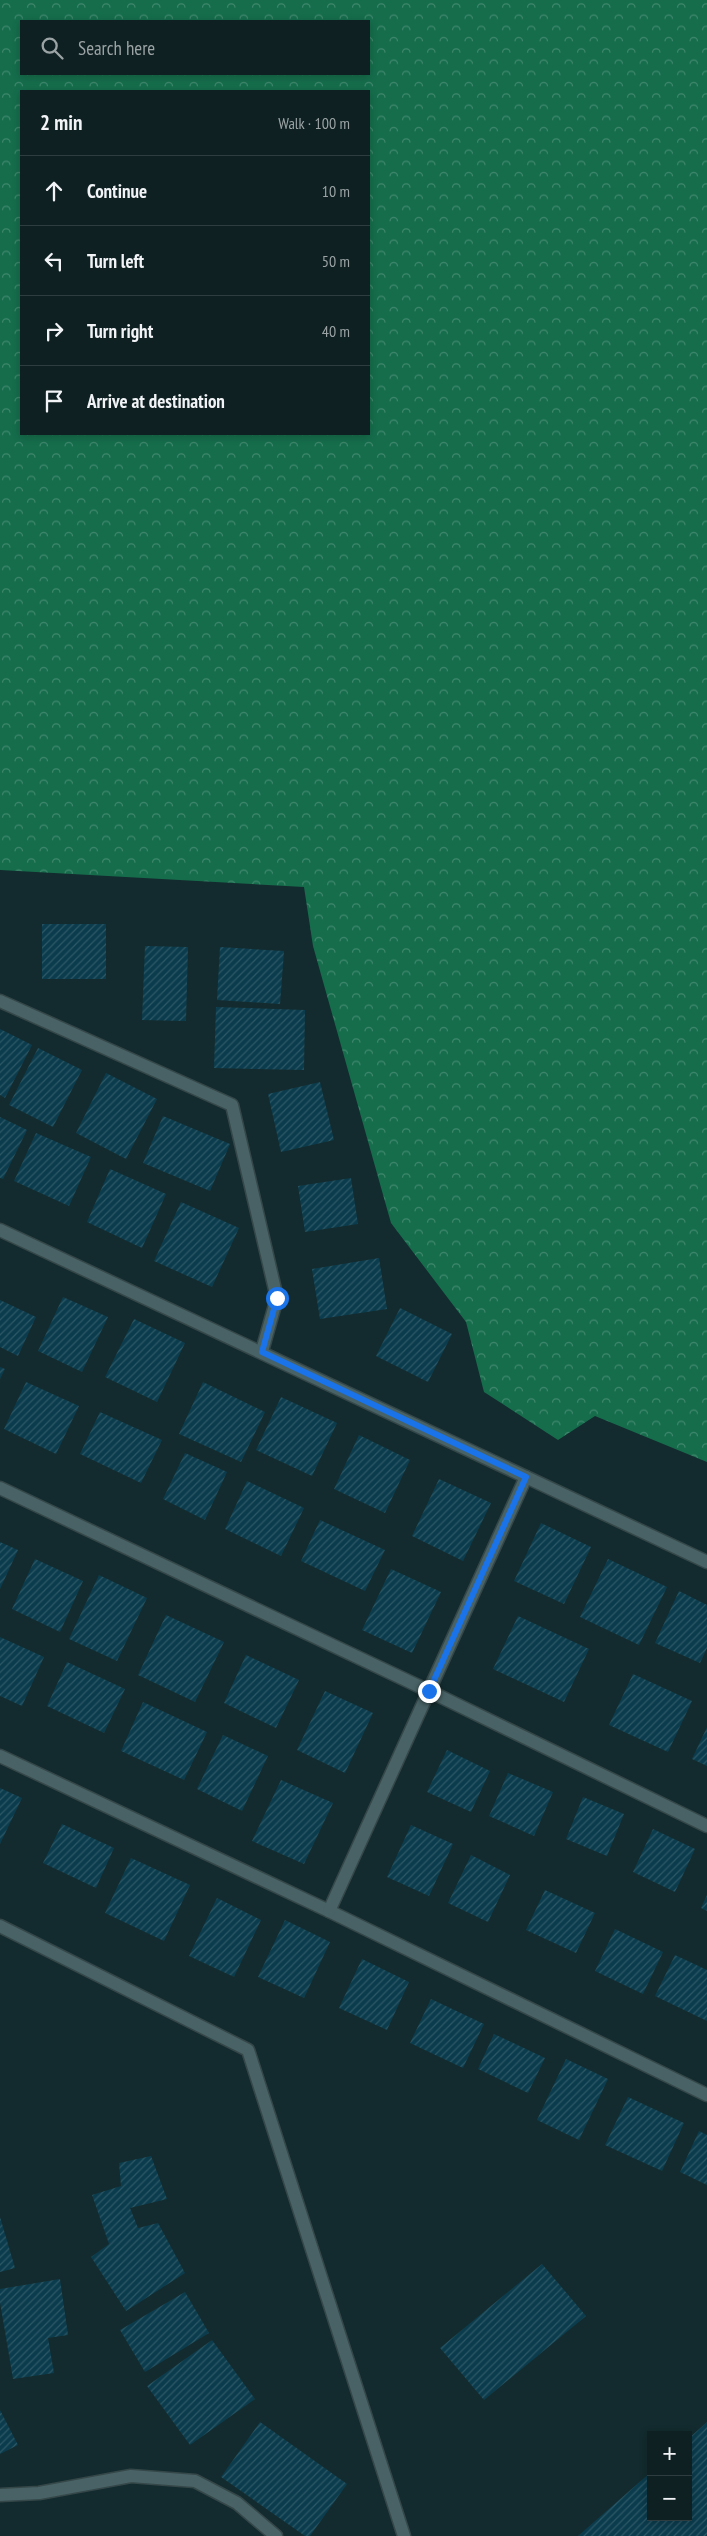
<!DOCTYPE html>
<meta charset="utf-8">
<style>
body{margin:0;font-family:"PT Sans Narrow",sans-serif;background:#1c2d2f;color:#f1f3f6}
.controls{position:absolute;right:15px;bottom:15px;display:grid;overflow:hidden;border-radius:0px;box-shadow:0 2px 8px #0003}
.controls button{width:45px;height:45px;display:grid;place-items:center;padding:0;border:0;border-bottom:1px solid #2e3e40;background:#0e2022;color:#f1f3f6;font:25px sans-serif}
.stop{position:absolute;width:15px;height:15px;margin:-11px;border:4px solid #1a73e8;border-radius:50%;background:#fff}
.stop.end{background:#1a73e8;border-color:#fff;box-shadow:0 1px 5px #0008}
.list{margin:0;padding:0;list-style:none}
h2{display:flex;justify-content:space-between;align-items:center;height:65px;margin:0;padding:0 20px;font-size:21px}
h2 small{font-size:16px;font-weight:400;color:#9ba3a5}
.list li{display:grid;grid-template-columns:32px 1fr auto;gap:15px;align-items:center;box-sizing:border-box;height:70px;padding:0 20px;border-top:1px solid #2e3e40}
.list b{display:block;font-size:19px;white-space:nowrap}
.list em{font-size:16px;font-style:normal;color:#9ba3a5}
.icon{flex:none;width:28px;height:28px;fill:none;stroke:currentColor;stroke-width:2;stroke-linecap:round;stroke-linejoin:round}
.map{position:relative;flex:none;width:707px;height:2536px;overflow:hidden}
.search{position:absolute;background:#0e2022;box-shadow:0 2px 8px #0003;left:20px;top:20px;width:350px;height:55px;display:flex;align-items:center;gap:12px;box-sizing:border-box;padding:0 18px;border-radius:0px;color:#9ba3a5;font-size:19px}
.panel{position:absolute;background:#0e2022;box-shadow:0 2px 8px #0003;left:20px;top:90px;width:350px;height:345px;border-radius:0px}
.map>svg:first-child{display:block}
</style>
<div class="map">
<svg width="707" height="2536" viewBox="0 0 707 2536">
<defs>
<pattern id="forest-crowns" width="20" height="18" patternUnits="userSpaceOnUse" patternTransform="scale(1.25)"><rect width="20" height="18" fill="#156d4c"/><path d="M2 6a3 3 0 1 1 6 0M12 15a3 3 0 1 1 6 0" fill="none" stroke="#41886e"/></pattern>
<pattern id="building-hatch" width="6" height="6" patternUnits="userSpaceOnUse" patternTransform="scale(1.25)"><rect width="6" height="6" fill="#0b3c4d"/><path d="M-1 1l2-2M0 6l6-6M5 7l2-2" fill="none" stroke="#2d5866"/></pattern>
</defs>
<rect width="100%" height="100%" fill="#132b2e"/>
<!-- forest -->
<path fill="url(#forest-crowns)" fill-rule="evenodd" d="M 0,0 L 707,0 L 707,1462 L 595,1416 L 558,1440 L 484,1392 L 466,1322 L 391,1223 L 313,946 L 304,887 L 0,870 ZM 21,21 L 369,21 L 369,74 L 21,74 ZM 21,91 L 369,91 L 369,434 L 21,434 Z"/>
<!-- building -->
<g fill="url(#building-hatch)">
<rect x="42" y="924" width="64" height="55"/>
<path d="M 145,946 L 188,947 L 186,1021 L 142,1020 Z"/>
<path d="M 220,947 L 284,951 L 280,1004 L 217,1000 Z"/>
<path d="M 216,1007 L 305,1010 L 304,1070 L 214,1068 Z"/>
<path d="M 0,1029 L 32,1045 L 5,1098 L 0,1095 Z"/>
<path d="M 38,1048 L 82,1070 L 53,1127 L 9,1105 Z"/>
<path d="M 106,1073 L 157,1099 L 126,1159 L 76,1133 Z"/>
<path d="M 320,1082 L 334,1140 L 281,1152 L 268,1094 Z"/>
<path d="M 163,1116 L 230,1144 L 210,1191 L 143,1163 Z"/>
<path d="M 0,1117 L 27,1130 L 3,1179 L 0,1178 Z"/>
<path d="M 36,1133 L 91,1157 L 69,1206 L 14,1181 Z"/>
<path d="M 110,1169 L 166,1194 L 142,1248 L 87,1222 Z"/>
<path d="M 351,1178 L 358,1224 L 305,1232 L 298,1186 Z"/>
<path d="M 181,1202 L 239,1228 L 212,1287 L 154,1261 Z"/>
<path d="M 379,1258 L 387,1309 L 320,1319 L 312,1269 Z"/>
<path d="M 63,1297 L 108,1317 L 82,1372 L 38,1351 Z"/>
<path d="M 0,1300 L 36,1317 L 18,1356 L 0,1347 Z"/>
<path d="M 400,1308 L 452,1334 L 428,1382 L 376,1356 Z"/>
<path d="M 134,1319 L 185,1343 L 157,1402 L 105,1377 Z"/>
<path d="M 0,1367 L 5,1369 L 0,1379 Z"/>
<path d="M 26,1382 L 79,1406 L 56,1454 L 4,1429 Z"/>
<path d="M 203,1382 L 265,1412 L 241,1462 L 179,1434 Z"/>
<path d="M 281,1397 L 337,1423 L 312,1476 L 256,1450 Z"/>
<path d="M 100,1412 L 162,1440 L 141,1483 L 80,1454 Z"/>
<path d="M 359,1435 L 410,1460 L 385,1513 L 334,1489 Z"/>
<path d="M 185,1453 L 227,1472 L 205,1520 L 163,1499 Z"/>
<path d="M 439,1479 L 491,1503 L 463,1561 L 412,1536 Z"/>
<path d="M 247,1481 L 304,1508 L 281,1556 L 225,1529 Z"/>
<path d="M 320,1520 L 385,1550 L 365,1591 L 301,1561 Z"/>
<path d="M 541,1523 L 591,1547 L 564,1604 L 514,1581 Z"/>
<path d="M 0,1542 L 18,1550 L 0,1589 Z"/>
<path d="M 35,1559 L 83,1581 L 60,1632 L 12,1609 Z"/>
<path d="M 608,1559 L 667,1587 L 639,1645 L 580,1617 Z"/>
<path d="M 391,1569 L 441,1592 L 412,1653 L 362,1630 Z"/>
<path d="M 99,1575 L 147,1598 L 117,1661 L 69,1639 Z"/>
<path d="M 679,1591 L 707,1605 L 707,1648 L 700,1663 L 655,1643 Z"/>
<path d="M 166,1615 L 224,1642 L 195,1702 L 138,1675 Z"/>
<path d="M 518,1616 L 589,1649 L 564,1702 L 493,1669 Z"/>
<path d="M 0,1637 L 44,1657 L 22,1706 L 0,1696 Z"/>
<path d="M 246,1655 L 299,1680 L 276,1728 L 224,1703 Z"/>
<path d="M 67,1662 L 125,1689 L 104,1733 L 47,1706 Z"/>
<path d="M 633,1674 L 692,1701 L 668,1752 L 609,1725 Z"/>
<path d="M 325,1691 L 373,1713 L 345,1773 L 297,1750 Z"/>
<path d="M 143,1702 L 207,1732 L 184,1780 L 121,1751 Z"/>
<path d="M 707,1727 L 707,1766 L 692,1759 Z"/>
<path d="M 223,1735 L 268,1756 L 242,1811 L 197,1789 Z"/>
<path d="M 447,1750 L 490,1771 L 471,1812 L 427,1792 Z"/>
<path d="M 508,1773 L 553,1792 L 534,1836 L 489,1816 Z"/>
<path d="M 281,1780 L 333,1803 L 304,1864 L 252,1841 Z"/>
<path d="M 0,1788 L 22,1798 L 0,1844 Z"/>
<path d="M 583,1797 L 624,1814 L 607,1856 L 566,1839 Z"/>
<path d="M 62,1824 L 114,1848 L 96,1888 L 43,1863 Z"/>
<path d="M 411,1825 L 453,1844 L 429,1896 L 387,1877 Z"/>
<path d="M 653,1829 L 695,1849 L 675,1892 L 633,1872 Z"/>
<path d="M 471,1855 L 510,1875 L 488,1922 L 448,1903 Z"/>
<path d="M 131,1858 L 190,1885 L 164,1941 L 105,1913 Z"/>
<path d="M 545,1890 L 595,1913 L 576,1953 L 526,1930 Z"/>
<path d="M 707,1895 L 707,1911 L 701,1908 Z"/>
<path d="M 217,1898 L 261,1920 L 234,1977 L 189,1956 Z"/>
<path d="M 285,1920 L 330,1942 L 304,1998 L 258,1977 Z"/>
<path d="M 615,1929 L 663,1952 L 643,1994 L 595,1971 Z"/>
<path d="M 675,1955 L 707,1970 L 707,2021 L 655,1996 Z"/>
<path d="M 362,1959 L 409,1982 L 387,2030 L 339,2008 Z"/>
<path d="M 431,1999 L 484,2024 L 463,2068 L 410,2043 Z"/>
<path d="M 494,2034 L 545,2058 L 528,2093 L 478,2069 Z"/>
<path d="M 566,2059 L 608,2079 L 579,2140 L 537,2120 Z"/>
<path d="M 628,2097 L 684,2123 L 662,2171 L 605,2145 Z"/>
<path d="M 699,2131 L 707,2135 L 707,2185 L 680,2172 Z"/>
<path d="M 151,2156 L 167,2199 L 130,2208 L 138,2228 L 158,2223 L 185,2273 L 126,2311 L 91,2257 L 109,2244 L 92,2195 L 121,2186 L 119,2163 Z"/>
<path d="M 0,2217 L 15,2268 L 0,2272 Z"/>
<path d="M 542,2264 L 586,2316 L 484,2400 L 440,2348 Z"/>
<path d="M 60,2279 L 68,2335 L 48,2338 L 54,2373 L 13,2379 L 0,2302 L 0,2289 Z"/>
<path d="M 185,2292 L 209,2333 L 145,2372 L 120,2330 Z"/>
<path d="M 212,2340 L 255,2399 L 190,2445 L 147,2386 Z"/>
<path d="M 0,2410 L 18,2445 L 0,2454 Z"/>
<path d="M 260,2422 L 347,2484 L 310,2536 L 305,2536 L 221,2477 Z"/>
<path d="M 707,2422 L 707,2536 L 578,2536 L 651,2472 L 651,2517 L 688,2517 L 688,2439 Z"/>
</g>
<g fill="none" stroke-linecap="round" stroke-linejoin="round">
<!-- minor casing -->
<g stroke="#354749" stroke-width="15">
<g id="minor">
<path d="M 0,1001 L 232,1105 L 277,1298 L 262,1351"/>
<path d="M 0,1230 L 707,1562"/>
<path d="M 0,1488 L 429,1691 L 707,1826"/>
<path d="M 0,1756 L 329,1911 L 707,2095"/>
<path d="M 329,1911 L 526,1477"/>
<path d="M 0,1926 L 248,2050 L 404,2536"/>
<path d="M 0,2495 L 39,2493 L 131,2476 L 195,2481 L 237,2503 L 276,2536"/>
</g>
</g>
<!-- minor -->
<use href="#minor" stroke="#486265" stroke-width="12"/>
</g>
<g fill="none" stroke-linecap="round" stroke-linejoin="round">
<!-- route -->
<path stroke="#1a73e8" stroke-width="6" d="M 277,1298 L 262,1352 L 526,1477 L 429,1691"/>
</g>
</svg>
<div class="controls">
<button>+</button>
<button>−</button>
</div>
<div class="stop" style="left:277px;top:1298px"></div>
<div class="stop end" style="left:429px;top:1691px"></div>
<div class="search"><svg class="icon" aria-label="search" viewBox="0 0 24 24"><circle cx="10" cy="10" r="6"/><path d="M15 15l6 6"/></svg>Search here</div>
<section class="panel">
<h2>2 min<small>Walk · 100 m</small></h2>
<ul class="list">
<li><svg class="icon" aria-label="ahead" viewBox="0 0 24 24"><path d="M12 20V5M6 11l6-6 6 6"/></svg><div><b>Continue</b></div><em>10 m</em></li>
<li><svg class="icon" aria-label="left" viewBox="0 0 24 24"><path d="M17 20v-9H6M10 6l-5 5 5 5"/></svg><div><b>Turn left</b></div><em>50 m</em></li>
<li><svg class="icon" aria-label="right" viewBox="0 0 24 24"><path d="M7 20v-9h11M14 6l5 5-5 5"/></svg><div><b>Turn right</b></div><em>40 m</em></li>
<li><svg class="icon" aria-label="arrive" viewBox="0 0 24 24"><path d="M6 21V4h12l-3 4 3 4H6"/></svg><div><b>Arrive at destination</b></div></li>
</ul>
</section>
</div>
